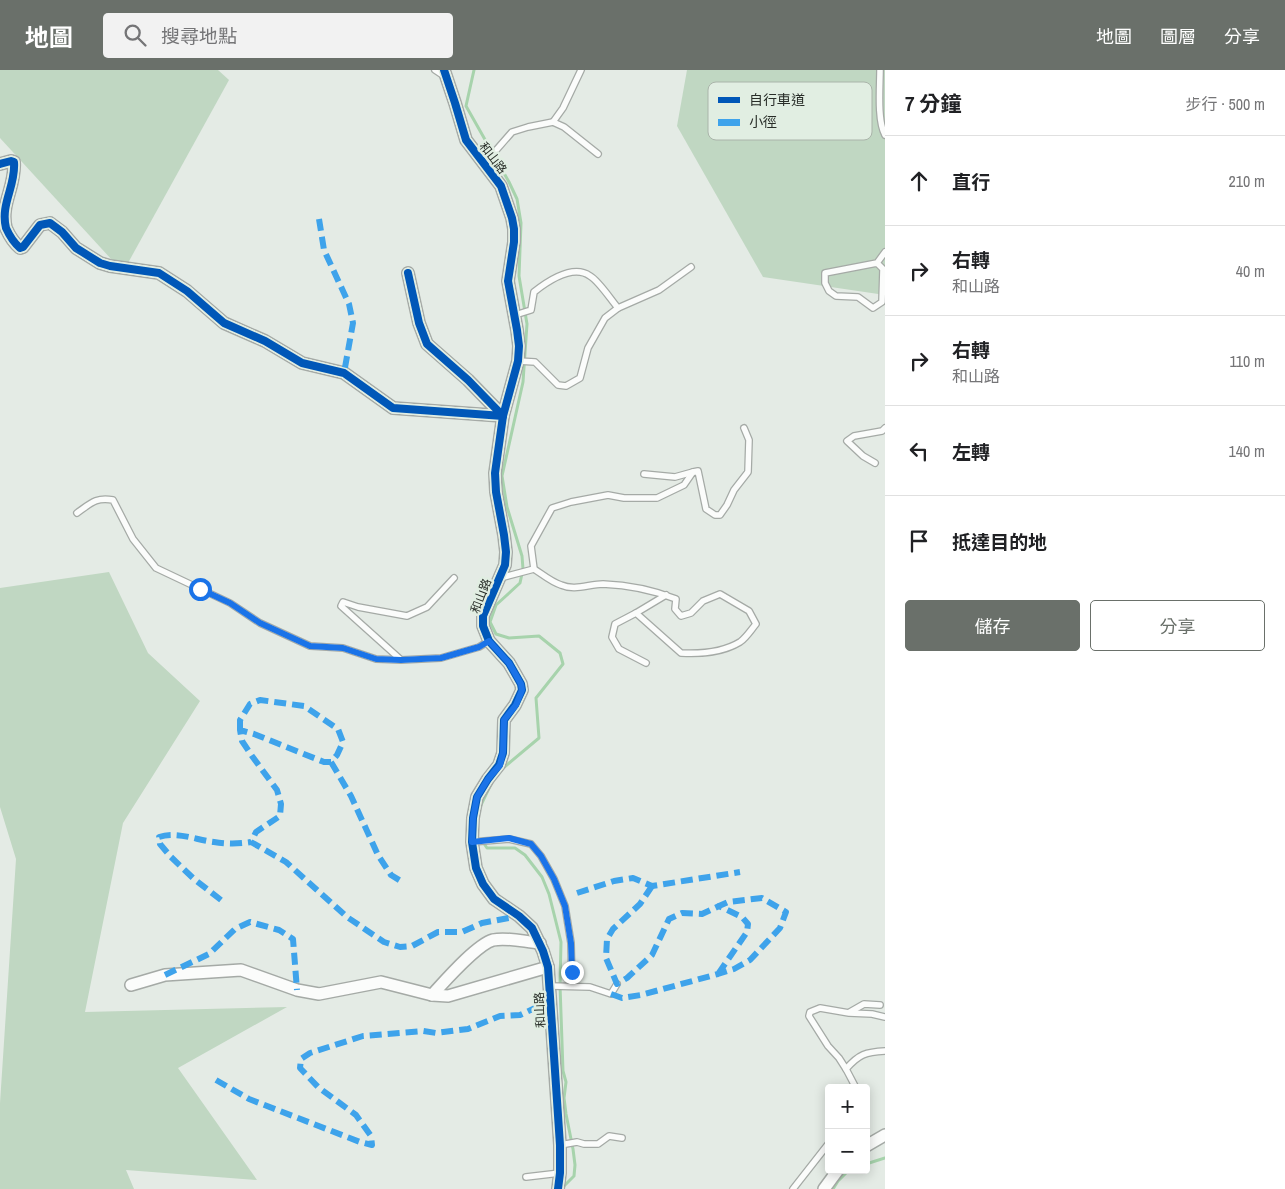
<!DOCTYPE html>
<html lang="zh-TW">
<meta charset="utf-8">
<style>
body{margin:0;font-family:"Archivo Narrow","Noto Sans TC",sans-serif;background:#f2f2f2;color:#202124}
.controls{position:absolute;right:15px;bottom:15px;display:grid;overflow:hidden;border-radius:5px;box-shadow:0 2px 12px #0003}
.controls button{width:45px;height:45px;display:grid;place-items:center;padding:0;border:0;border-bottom:1px solid #e0e0e0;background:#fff;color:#202124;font:25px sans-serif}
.stop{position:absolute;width:15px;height:15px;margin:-11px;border:4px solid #1a73e8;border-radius:50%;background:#fff}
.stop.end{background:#1a73e8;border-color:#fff;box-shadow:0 1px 5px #0008}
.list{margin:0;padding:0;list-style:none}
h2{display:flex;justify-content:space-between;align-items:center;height:65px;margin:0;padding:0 20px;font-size:21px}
h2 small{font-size:16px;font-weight:400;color:#757577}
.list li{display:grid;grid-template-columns:32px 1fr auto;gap:15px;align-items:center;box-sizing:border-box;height:90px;padding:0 20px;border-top:1px solid #e0e0e0}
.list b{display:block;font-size:19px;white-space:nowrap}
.list p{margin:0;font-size:16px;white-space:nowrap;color:#757577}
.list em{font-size:16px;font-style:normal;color:#757577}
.actions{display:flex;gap:10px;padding:15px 20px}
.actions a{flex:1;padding:11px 0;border:1px solid #6a706a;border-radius:5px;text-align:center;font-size:18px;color:#6a706a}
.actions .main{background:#6a706a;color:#fff}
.icon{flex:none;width:28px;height:28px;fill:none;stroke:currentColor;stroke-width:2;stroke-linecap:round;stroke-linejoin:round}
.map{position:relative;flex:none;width:885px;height:1119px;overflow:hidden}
header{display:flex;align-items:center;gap:30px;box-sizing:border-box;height:70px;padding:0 25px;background:#6a706a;color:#fff}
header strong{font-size:24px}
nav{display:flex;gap:28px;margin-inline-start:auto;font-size:18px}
.search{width:350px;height:45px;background:#f2f2f2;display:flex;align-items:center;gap:12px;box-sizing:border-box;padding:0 18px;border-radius:5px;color:#757577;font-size:19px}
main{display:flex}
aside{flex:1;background:#fff}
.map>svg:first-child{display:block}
</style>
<header>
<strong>地圖</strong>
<div class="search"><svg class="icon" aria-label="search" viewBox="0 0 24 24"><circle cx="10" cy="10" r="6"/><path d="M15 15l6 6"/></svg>搜尋地點</div>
<nav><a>地圖</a><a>圖層</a><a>分享</a></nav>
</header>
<main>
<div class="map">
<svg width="885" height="1119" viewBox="0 0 885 1119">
<rect width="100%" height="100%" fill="#e4ebe5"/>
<!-- green -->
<g fill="#c0d7c2">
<path d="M 0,0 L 218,0 L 229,10 L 123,202 L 0,68 Z"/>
<path d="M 687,0 L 885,0 L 885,225 L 763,207 L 677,56 Z"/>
<path d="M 109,502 L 148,583 L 200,631 L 123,753 L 85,942 L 287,937 L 178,998 L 257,1110 L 126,1100 L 134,1119 L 0,1119 L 0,1033 L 16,789 L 0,737 L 0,518 Z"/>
</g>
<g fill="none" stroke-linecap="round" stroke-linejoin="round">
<!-- stream -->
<g stroke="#a7d3ac" stroke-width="3">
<path d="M 474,0 L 466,36 L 509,112 L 517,129 L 521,153 L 519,206 L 527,254 L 523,312 L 502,406 L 507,437 L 522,486 L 523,499 L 520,513 L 496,535 L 490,552 L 496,564 L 509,568 L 539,566 L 560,583 L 563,594 L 536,628 L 539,668 L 502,699"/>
<path d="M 480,737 L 491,714"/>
<path d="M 483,772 L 487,778 L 515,778 L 525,785 L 542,807 L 549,824 L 561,872 L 560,915 L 563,1001 L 566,1012 L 564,1028 L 566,1044 L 573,1079 L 575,1095 L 574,1106 L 563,1117"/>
<path d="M 866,1094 L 885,1088"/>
<path d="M 833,1119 L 838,1111 L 849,1100"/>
</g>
<!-- lane casing -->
<g stroke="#a5aaa6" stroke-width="8">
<g id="lane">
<path d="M 435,0 L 444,6"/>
<path d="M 581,0 L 563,38 L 553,52 L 564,57 L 598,84"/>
<path d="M 880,0 C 880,17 877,50 885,65"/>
<path d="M 484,94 L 512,62 L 528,57 L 553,52"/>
<path d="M 877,193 L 883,199 L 882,232 L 873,238 L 858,227 L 836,226 L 829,221 L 825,213 L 825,203 L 877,193 L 885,182"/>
<path d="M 515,245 L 531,240 L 534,222 C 548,211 573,194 590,206 C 599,211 611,230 618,238 L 659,220 L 691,197"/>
<path d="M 518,291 L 535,292 L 558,315 L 566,316 L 580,308 L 588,278 L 605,248 L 618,238"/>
<path d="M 875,393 L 863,386 L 847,371 L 854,366 L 882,361 L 885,358"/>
<path d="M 644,404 L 675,407 L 693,402"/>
<path d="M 77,443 C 91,433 96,427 113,430 L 133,469 L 156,498 L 230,533 L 260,553 L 310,576 L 343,578 L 376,589 L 401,590 L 441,588 L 479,577 L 489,571"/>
<path d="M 500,508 L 534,499"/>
<path d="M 636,543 L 666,525"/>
<path d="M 400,589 L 341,536 L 343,532 L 358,537 L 407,546 L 427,537 L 454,508"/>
<path d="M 646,593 L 619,579 L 612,567 L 615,554 L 636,543 L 681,583 C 701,584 722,583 740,572 C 746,568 751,560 756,554 L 749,541 L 720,524 L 703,531 L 691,543 L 681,546 L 675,539 L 676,529 C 653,520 628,515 603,514 C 589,514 575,521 561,515 C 551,512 542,504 534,499 L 531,476 L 552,438 L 571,432 L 608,425 L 624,428 L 657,428 L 684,415 L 693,402 L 698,401 L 706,439 L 715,445 L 720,445 L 727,435 L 734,420 L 748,402 L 749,370 L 744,358"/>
<path d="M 472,772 L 509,769 L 531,774 L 541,786 L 554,809 L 565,836 L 571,873 L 572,916"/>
<path d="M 550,916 L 590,917 L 611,924 L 617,914"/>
<path d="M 850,942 L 864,934 L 880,935"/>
<path d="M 885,947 L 872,944 L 849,943 L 820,938 L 810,942 L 809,946 L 828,976 L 839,988 L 846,999 C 859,984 866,982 885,981"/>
<path d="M 846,999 L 856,1018"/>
<path d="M 560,1075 L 577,1072 L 584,1074 L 598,1074 L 609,1066 L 622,1068"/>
<path d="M 526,1107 L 560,1103"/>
<path d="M 793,1119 L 829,1073"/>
</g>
</g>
<!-- street casing -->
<g stroke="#a5aaa6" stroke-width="14">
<g id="street">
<path d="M 444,0 L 455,33 L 466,70 L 501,116 L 512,148 L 514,159 L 514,172 L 508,211 L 517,260 L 519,276 L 518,291 L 503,346 L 495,403 L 496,422 L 504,465 L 506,482 L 505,495 L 483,546 L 483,556 L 489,571 L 509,593 L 521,614 L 522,620 L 515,635 L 504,650 L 503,683 L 499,695 L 488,709 L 477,727 L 473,748 L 472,772 L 476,798 L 483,814 L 494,829 L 519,846 L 532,858 L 543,881 L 548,897 L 560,1075 L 560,1103 L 558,1119"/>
<path d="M 0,94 L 11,91 L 14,92 C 16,116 0,134 6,158 C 10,167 13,172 20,178 L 23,177 L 40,155 L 50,153 L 62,162 L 76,178 L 100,193 L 110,196 L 159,203 L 187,221 L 224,253 L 265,271 L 302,293 L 344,303 L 393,338 L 503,346 L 468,310 L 427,274 L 419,253 L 408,203"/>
<path d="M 131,915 L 165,905 L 241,900 L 297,920 L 319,924 L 381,912 L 432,925 C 445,911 476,875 493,870 C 508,867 525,872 540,873"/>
<path d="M 432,925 L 448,926 L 548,897"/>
<path d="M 866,1076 L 885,1065"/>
<path d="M 824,1119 L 838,1100"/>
</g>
</g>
<!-- lane -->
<use href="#lane" stroke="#fbfcfb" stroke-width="5.5"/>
<!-- street -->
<use href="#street" stroke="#fbfcfb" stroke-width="11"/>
<!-- quiet -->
<g stroke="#3ea3eb" stroke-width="6" stroke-dasharray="12 6" stroke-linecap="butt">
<path d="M 319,149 L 324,180 L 349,234 L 353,253 L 344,303"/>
<path d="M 240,660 L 240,650 L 250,634 L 260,630 L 304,636 L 338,659 L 343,672 L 337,685 L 331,692 L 324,692 L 254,664 L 240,660 L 242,671 L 252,686 L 277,720 L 281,734 L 280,746 L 256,762 L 251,772 L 286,792 L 347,847 L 384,872 L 400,877 L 412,876 L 438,862 L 462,862 L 482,853 L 519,846"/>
<path d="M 331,692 L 351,726 L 378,785 L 391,805 L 404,813"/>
<path d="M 652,816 L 640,834 L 613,859 L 607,869 L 606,888 L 617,914 L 627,908 L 652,885 L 669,849 L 682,843 L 702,844 L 719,836"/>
<path d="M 577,823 L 614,811 L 633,808 L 652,816 L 740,802"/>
<path d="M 221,830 L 194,809 L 171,787 L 160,774 L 159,767 C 177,761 196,770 214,772 C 226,774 239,774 251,772"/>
<path d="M 165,905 L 209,884 L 235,859 L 250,852 L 279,860 L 293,869 L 297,920"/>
<path d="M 611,924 L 622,928 L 641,925 L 718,904 L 734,899 L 750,890 L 780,858 L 786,842 L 762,828 L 728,832 L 719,836 L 742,847 L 748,854 L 747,862 L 718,904"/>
<path d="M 216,1010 L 249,1029 L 360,1072 L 372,1075 L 371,1066 L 356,1045 L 318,1017 L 300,998 L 301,989 L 310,983 L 363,966 L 423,961 L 436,963 L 468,959 L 500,946 L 520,945 L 550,931"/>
</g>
<!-- cycleway casing -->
<g stroke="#e1eee2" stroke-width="11">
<g id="cycleway">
<path d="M 444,0 L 455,33 L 466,70 L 501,116 L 512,148 L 514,159 L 514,172 L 508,211 L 517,260 L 519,276 L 518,291 L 503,346 L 495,403 L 496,422 L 504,465 L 506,482 L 505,495 L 483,546 L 483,556 L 489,571 L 509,593 L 521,614 L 522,620 L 515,635 L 504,650 L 503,683 L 499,695 L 488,709 L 477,727 L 473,748 L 472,772 L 476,798 L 483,814 L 494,829 L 519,846 L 532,858 L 543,881 L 548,897 L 560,1075 L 560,1103 L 558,1119"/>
<path d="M 0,94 L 11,91 L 14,92 C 16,116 0,134 6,158 C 10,167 13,172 20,178 L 23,177 L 40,155 L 50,153 L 62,162 L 76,178 L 100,193 L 110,196 L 159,203 L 187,221 L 224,253 L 265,271 L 302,293 L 344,303 L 393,338 L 503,346 L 468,310 L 427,274 L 419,253 L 408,203"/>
</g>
</g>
<!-- cycleway -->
<use href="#cycleway" stroke="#0057b8" stroke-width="8"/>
</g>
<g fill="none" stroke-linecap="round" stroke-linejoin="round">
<!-- route -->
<path stroke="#1a73e8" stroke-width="6" d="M 200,519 L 230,533 L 260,553 L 310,576 L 343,578 L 376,589 L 401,590 L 441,588 L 479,577 L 489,571 L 509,593 L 521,614 L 522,620 L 516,635 L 504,650 L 503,682 L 500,695 L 488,709 L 477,727 L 473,748 L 472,772 L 509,768 L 531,774 L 541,786 L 554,809 L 565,836 L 571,873 L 572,902"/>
</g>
<g text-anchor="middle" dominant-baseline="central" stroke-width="5" stroke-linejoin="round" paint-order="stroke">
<!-- street labels -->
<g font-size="12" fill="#282d28" stroke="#e1eee2">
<text transform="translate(493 88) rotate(52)">和山路</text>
<text transform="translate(481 526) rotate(-69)">和山路</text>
<text transform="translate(540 940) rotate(-93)">和山路</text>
</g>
</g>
<!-- legend -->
<rect x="708" y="12" width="164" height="58" rx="8" fill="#e1eee2" stroke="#aab4aa" stroke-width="1"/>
<rect x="718" y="27" width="22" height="6" fill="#0057b8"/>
<rect x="718" y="49" width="22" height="7" fill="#3ea3eb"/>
<g font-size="14" fill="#282d28">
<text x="749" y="35">自行車道</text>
<text x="749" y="57">小徑</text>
</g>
</svg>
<div class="controls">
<button>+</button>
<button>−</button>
</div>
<div class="stop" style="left:200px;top:519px"></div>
<div class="stop end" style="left:572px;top:902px"></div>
</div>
<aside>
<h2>7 分鐘<small>步行 · 500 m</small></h2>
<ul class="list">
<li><svg class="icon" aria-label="ahead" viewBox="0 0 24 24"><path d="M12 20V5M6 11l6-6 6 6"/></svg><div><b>直行</b></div><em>210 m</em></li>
<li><svg class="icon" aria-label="right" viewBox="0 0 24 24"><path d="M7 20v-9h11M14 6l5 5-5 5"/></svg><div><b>右轉</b><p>和山路</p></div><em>40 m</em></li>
<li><svg class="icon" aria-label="right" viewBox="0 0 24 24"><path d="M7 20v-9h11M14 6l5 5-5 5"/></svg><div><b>右轉</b><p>和山路</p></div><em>110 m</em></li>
<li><svg class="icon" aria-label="left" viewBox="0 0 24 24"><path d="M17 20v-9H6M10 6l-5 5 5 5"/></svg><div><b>左轉</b></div><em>140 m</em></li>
<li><svg class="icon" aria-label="arrive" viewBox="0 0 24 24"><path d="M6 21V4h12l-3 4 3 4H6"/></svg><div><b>抵達目的地</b></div></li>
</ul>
<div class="actions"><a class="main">儲存</a><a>分享</a></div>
</aside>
</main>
